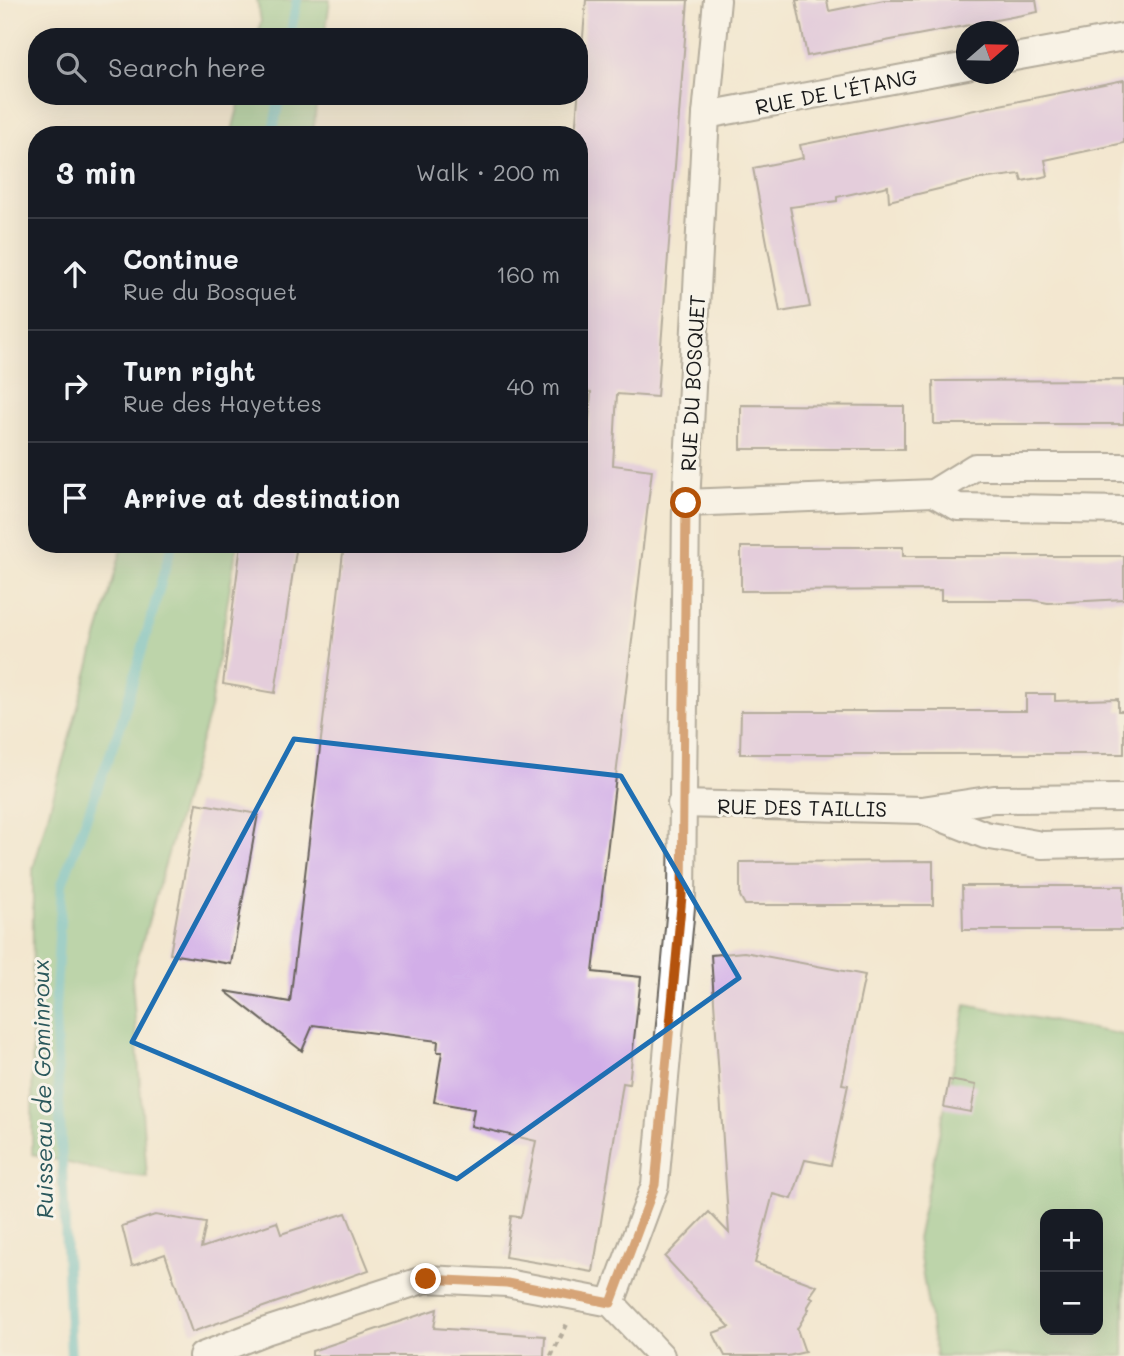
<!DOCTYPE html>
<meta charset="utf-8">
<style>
body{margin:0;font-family:Mali,sans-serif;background:#20242c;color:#f1f3f6}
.controls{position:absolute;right:21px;bottom:21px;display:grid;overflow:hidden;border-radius:14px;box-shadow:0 7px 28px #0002}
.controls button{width:63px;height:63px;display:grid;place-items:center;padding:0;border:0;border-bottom:2px solid #363941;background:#171b24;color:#f1f3f6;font:35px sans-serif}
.compass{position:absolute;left:956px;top:21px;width:63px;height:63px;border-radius:50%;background:#171b24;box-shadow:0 7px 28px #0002;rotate:70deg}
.stop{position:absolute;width:21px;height:21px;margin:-16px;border:5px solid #b45309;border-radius:50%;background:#fff}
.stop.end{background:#b45309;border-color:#fff;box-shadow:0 2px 7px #0008}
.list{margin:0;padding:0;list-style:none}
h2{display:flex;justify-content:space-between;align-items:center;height:91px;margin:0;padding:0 28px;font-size:30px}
h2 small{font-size:23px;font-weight:400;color:#9ea1a6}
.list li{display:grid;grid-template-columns:46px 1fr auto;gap:21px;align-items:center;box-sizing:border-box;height:112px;padding:0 28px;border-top:2px solid #363941}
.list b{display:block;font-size:26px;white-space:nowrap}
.list p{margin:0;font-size:23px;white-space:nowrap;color:#9ea1a6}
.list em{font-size:23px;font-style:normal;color:#9ea1a6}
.icon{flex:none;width:38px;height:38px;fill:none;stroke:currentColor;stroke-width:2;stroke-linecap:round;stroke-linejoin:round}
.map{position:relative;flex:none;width:1124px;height:1356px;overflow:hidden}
.search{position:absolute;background:#171b24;box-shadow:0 7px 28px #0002;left:28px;top:28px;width:560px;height:77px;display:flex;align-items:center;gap:18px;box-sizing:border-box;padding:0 24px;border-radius:28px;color:#9ea1a6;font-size:26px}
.panel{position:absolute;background:#171b24;box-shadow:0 7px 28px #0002;left:28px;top:126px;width:560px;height:427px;border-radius:28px}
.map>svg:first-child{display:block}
</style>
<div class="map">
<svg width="1124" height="1356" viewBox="0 0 1124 1356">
<rect width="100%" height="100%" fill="#f7f3e8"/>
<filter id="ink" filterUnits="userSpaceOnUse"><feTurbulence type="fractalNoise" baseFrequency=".0143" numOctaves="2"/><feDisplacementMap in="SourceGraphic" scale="14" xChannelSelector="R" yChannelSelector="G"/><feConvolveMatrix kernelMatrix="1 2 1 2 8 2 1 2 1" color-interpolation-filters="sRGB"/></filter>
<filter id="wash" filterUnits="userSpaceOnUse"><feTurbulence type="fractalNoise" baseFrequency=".00686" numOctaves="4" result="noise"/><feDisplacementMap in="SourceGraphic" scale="28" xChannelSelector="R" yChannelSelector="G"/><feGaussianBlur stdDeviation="1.57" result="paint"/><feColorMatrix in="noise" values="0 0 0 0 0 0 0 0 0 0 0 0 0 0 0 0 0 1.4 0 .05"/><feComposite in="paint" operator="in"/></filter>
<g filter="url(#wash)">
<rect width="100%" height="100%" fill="#f3e7d0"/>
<!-- forest -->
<g fill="#7bbc7d" stroke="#4c6c4c" stroke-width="2" fill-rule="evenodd">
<path d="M 257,0 L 330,0 L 325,37 L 257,37 L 261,21 Z"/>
<path d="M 241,96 L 317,96 L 313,135 L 231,135 Z"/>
<path d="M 123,544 L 237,544 L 210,709 L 132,978 L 147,1177 L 112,1174 L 32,1154 L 33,869 Z"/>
<path d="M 966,1005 L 1124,1035 L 1124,1356 L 936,1356 L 917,1239 ZM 1045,1214 L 1098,1214 L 1098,1330 L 1045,1330 Z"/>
</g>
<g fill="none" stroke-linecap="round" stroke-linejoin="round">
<!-- stream -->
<g stroke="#41b1bb" stroke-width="10">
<path d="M 290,37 L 297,0"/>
<path d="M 272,135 L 280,96"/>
<path d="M 71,1356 L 55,1012 L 62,884 L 120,727 L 172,544"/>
</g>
</g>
<g id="blocks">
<!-- building -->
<g fill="#d2aee8">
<path d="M 586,0 L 688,0 L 657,397 L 617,394 L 613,465 L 652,470 L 593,972 L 641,977 L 629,1084 L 623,1083 L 593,1272 L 505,1257 L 511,1216 L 520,1217 L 522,1213 L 536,1141 L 471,1126 L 474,1109 L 434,1102 L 442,1052 L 437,1052 L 438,1041 L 313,1025 L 302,1051 L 225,991 L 290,1002 L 344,544 L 579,544 L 579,461 L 586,462 L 591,392 L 579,391 L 579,135 L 575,135 Z"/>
<path d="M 796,0 L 827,0 L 829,11 L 884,0 L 1036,0 L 1038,12 L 807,56 Z"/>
<path d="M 1124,80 L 1124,143 L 1045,160 L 1048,176 L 1022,181 L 1020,174 L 980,179 L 889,201 L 888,186 L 837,197 L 837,201 L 790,207 L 810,307 L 780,312 L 753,168 L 803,158 L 800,145 Z"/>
<path d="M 1124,380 L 1124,424 L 934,424 L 933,381 Z"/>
<path d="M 741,405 L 904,406 L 904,449 L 741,449 Z"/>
<path d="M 241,544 L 297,544 L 275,693 L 223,684 Z"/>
<path d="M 741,547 L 903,547 L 903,556 L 1124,556 L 1124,599 L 1048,603 L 1032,600 L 941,600 L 941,590 L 741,591 Z"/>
<path d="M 1026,694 L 1055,694 L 1055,701 L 1118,699 L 1118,711 L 1124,711 L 1124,754 L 740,754 L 741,711 L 1026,711 Z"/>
<path d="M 197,803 L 258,814 L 231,964 L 170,954 Z"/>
<path d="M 933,861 L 933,905 L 745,905 L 740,896 L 740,862 Z"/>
<path d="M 962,886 L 1124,886 L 1124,930 L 963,930 Z"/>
<path d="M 744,952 L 865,975 L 842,1084 L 848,1085 L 831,1165 L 805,1160 L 792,1199 L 773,1194 L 755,1263 L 817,1286 L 810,1296 L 813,1298 L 807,1308 L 809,1309 L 797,1329 L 805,1352 L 788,1356 L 725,1356 L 713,1333 L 730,1327 L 665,1257 L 709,1212 L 729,1233 L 711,955 Z"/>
<path d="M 949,1080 L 976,1085 L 971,1112 L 944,1107 Z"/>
<path d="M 346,1213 L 369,1270 L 192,1332 L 165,1254 L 132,1266 L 122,1226 L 155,1215 L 206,1223 L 201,1248 L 277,1222 L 281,1234 Z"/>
<path d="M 437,1309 L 434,1328 L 545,1336 L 544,1356 L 312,1356 L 312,1351 Z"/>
</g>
</g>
</g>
<g filter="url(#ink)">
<use href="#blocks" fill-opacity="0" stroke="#67635b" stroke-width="2"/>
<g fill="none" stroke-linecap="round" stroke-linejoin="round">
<!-- street casing -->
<g stroke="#67635b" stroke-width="30">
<g id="street">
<path d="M 1009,58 L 1124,37"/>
<path d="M 706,115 L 967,66"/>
<path d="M 933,493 L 958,507 L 1124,510"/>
<path d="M 686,503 L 933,493 L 975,467 L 1124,467"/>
<path d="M 1124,798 L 994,799 L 922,810 L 985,835 L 1042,845 L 1124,843"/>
<path d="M 681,804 L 922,810"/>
<path d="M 611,1303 L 655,1185 L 682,896 L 686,503 L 706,115 L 717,0"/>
<path d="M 202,1356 L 266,1331 L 426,1279 L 507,1283 L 611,1303 L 661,1356"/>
</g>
</g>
<!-- path -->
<path stroke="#67635b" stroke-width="4.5" stroke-dasharray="5 5" stroke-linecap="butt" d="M 551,1356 L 568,1322"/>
<!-- street -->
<use href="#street" stroke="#fff" stroke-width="26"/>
</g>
</g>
<g fill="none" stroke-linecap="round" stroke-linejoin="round" filter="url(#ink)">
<!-- route -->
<path stroke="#b45309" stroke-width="9" d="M 426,1279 L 507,1283 L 611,1303 L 655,1185 L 682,896 L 686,503"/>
</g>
<!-- marked area -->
<path d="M0 0H1124V1356H0ZM 294,739 L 621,776 L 739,978 L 457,1179 L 132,1042 Z" fill="#f3e7d0" fill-opacity=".55" fill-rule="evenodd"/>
<path fill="none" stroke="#1f6fb2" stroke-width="5" stroke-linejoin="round" d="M 294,739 L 621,776 L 739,978 L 457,1179 L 132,1042 Z"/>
<g text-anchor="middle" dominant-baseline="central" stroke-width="6" stroke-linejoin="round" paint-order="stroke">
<!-- street labels -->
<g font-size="21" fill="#1c1c1c" stroke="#f7f3e8">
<text transform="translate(836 91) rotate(-11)">RUE DE L'ÉTANG</text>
<text transform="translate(692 383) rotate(-87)">RUE DU BOSQUET</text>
<text transform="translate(802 807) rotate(1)">RUE DES TAILLIS</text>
</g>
<!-- water labels -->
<g font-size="23" font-style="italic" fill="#2b585c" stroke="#f7f3e8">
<text transform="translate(42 1089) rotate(-91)">Ruisseau de Gominroux</text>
</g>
</g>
</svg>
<div class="controls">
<button>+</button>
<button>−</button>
</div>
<svg class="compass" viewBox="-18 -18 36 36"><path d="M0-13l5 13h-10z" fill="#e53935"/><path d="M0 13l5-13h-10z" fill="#9ea1a6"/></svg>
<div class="stop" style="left:686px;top:503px"></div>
<div class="stop end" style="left:426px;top:1279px"></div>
<div class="search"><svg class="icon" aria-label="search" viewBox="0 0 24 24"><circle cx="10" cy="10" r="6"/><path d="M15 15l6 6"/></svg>Search here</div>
<section class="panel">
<h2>3 min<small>Walk · 200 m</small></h2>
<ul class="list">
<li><svg class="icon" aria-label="ahead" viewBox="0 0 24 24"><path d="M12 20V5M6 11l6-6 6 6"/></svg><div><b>Continue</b><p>Rue du Bosquet</p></div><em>160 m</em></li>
<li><svg class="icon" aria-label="right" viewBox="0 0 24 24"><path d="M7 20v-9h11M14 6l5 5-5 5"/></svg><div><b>Turn right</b><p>Rue des Hayettes</p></div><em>40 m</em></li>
<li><svg class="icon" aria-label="arrive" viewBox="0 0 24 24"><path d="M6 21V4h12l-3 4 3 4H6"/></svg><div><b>Arrive at destination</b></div></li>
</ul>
</section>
</div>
